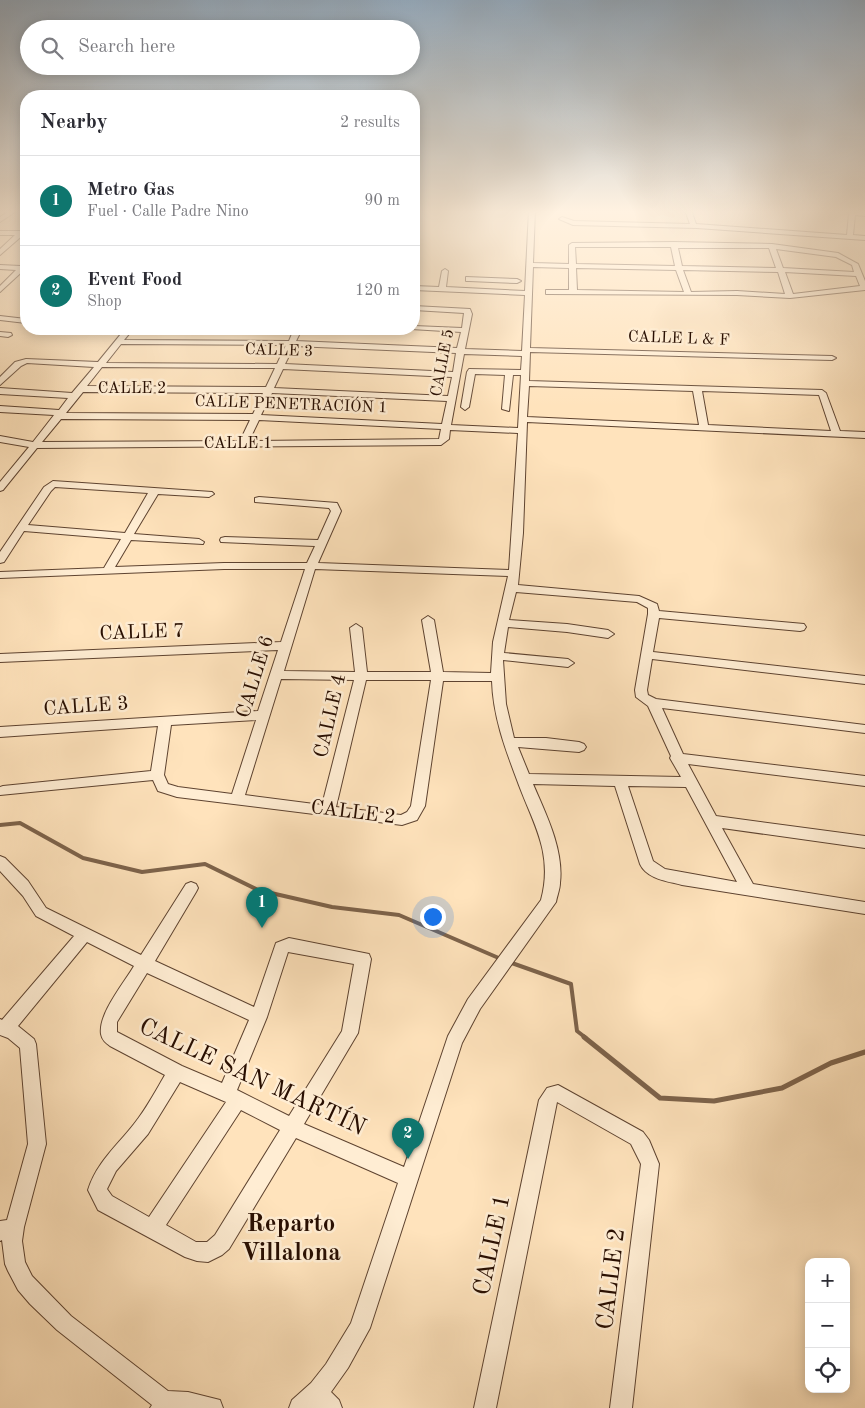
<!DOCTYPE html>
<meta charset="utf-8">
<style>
body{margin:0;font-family:"Old Standard TT",serif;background:#f2f2f3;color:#2b2b33}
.controls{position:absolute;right:15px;bottom:15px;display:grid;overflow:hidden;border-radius:10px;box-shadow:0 2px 12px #0003}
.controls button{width:45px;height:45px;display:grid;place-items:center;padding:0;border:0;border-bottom:1px solid #e1e1e2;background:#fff;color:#2b2b33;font:25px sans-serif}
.you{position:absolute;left:432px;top:916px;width:18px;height:18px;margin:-12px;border:4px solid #fff;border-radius:50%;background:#1a73e8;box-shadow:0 0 0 8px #1a73e833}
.badge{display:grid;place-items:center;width:32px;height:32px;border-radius:50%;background:#0f766e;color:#fff;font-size:16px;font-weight:700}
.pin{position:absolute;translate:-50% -41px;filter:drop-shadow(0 1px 2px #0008)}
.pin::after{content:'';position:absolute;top:26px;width:18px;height:15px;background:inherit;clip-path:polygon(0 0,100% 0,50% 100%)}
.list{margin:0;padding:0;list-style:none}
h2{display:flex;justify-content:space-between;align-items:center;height:65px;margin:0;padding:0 20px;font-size:21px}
h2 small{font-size:16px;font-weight:400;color:#7c7c81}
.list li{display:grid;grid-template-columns:32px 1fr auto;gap:15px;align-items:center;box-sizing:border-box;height:90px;padding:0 20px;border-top:1px solid #e1e1e2}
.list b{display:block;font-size:19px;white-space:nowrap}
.list p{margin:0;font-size:16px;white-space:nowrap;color:#7c7c81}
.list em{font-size:16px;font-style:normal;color:#7c7c81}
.icon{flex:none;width:28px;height:28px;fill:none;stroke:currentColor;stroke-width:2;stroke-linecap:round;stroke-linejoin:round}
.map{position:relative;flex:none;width:865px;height:1408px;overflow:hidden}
.search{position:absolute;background:#fff;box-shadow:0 2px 12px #0003;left:20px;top:20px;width:400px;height:55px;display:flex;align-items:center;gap:12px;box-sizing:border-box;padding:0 18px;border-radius:28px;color:#7c7c81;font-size:19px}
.panel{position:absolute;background:#fff;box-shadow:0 2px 12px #0003;left:20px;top:90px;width:400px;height:245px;border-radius:20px}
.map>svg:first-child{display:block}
</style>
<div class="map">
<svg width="865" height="1408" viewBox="0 0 865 1408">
<rect width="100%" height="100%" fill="#ffe3bc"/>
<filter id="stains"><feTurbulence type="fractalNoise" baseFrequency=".004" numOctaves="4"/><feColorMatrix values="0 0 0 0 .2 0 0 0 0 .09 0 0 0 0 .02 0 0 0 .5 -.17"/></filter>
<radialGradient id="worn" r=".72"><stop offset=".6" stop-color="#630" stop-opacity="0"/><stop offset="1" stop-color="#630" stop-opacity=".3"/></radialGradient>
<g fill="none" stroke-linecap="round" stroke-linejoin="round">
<!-- stream-far1 -->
<g stroke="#7d634b" stroke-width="4">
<path d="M 0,825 L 20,823 L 83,858 L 142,872 L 205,864 L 258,890 L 332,907 L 399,915 L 501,959"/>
<path d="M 509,962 L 571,984 L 577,1031 L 586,1038"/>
</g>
<!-- stream -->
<path stroke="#7d634b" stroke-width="5" d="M 584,1037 L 660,1098 L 714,1101 L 782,1088 L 831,1063 L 865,1052"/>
<!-- minor casing -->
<g stroke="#5e4330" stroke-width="2">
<g id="minor">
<path d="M 11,210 L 18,210 L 0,222 L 0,217 Z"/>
<path d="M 529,210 L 535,210 L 533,263 L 569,264 L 569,245 L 572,243 L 674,242 L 772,244 L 838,253 L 858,264 L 865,281 L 865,290 L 790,298 L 737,295 L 549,294 L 546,294 L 546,290 L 569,290 L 569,268 L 533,267 L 530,348 L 832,356 L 836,358 L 832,360 L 530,352 L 529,381 L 822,390 L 826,393 L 840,431 L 865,432 L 865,438 L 527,422 L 523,533 L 518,585 L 639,596 L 657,604 L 659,611 L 804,624 L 806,627 L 804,630 L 800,631 L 659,618 L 653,652 L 865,676 L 865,684 L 652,659 L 647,690 L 648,695 L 656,699 L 865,725 L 865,733 L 662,708 L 683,754 L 865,776 L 865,786 L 688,764 L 716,816 L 865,836 L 865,848 L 722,828 L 753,884 L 865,902 L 865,914 L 682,885 C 667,881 647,879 640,864 L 615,786 L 533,784 C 546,814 564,850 560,883 C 560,889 557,896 556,902 L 480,1009 L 462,1043 L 370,1328 L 348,1368 L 331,1392 L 339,1400 L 342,1408 L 289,1408 L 292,1400 L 311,1383 L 326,1364 L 351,1323 L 398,1183 L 296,1138 L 229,1249 L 222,1255 L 208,1262 L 197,1261 L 185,1257 L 98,1210 L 88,1190 C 97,1162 116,1147 134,1124 C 146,1109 155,1092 165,1075 L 110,1046 C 106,1043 102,1040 101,1034 C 98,1014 124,983 134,966 L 87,942 L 18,1026 L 34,1039 L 36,1044 L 46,1144 L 24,1227 L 22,1241 L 25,1262 L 32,1276 L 71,1316 L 168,1391 L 188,1392 L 220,1400 L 223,1408 L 150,1408 L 152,1405 L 57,1330 L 30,1304 L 18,1290 L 8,1271 L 5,1264 L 2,1240 L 0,1241 L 0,1221 L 7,1220 L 28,1144 L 20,1048 L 8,1038 L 0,1035 L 0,1019 L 2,1020 L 74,936 L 36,916 L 23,896 L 0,871 L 0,856 L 5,858 L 28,881 L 46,908 L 141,955 L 186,884 L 191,882 L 196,884 L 198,888 L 196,892 L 155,961 L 254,1007 L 276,943 L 289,938 L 369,954 L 371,959 L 358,1033 L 304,1124 L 404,1167 L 448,1036 L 468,999 L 541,900 C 554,852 532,822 517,780 C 505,748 493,716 492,681 L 443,681 L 425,806 L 417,820 L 402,825 L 177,797 L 158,791 L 153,780 L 0,795 L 0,787 L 3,786 L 151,771 L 158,726 L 0,737 L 0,727 L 258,711 L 278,650 L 0,662 L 0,654 L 281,642 L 305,569 L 224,569 L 0,578 L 0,572 L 104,568 L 121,539 L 24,531 L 4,562 L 0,563 L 0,552 L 44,487 L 53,481 L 212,492 L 214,494 L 209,497 L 158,494 L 134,534 L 199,539 L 204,542 L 203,544 L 131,540 L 115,567 L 224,563 L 307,563 L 315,546 L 221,542 L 220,540 L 221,538 L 225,537 L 318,540 L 331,511 L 329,508 L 255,502 L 255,498 L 259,497 L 337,503 L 341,511 L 318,563 L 509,570 L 518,433 L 450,430 L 449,439 L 441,445 L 37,448 L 3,490 L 0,491 L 0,482 L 29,447 L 0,442 L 0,436 L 33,442 L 54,415 L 0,412 L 0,406 L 59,410 L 68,398 L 0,394 L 0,388 L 72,393 L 94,367 L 27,363 L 21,366 L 0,385 L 0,377 L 15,362 L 26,359 L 98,362 L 125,329 L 133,329 L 124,340 L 289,341 L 294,329 L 302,329 L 296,341 L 457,348 L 461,332 L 411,329 L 414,329 L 414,326 L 462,328 L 464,313 L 414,310 L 414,306 L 470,309 L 472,314 L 465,349 L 522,351 L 525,295 L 414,290 L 414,286 L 439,287 L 442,271 L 445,269 L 448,271 L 446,287 L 525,291 ZM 575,247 L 671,247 L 675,266 L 576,264 ZM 678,248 L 769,248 L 776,268 L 682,266 ZM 776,249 L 836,257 L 852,265 L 854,272 L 783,268 ZM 576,268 L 676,270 L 684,292 L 577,290 ZM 683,270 L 778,272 L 785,294 L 737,291 L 691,292 ZM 785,272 L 856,276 L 860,286 L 793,294 ZM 121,344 L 286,345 L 277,364 L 106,363 ZM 294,346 L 456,353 L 453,372 L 285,364 ZM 464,354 L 522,356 L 521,370 L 469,369 L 467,372 L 461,407 L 465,410 L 469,407 L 475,374 L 505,375 L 502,409 L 509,411 L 513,375 L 521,375 L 518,428 L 451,425 ZM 102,367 L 275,368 L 266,387 L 87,386 ZM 283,369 L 452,377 L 448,396 L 274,388 ZM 529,386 L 693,391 L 699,425 L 527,417 ZM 702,391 L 819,395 L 831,431 L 708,425 ZM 83,392 L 263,393 L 253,414 L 66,413 ZM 272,393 L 447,401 L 442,424 L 261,415 ZM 61,419 L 250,420 L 240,441 L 42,442 ZM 259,420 L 441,429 L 439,439 L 249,441 ZM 55,487 L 148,493 L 125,533 L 28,525 L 51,491 ZM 315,569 L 508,576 L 493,642 L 491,673 L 443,672 L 434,620 L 428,616 L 422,620 L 431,672 L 367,672 L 362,628 L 356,624 L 350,628 L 355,672 L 284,671 ZM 516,592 L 637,602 L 648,608 L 648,614 L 635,690 L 636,697 L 648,706 L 671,756 L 670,758 L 681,777 L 529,774 L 518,747 L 579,752 L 584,750 L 586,747 L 584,744 L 579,742 L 546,738 L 514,738 L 506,704 L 503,660 L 568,667 L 574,663 L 568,659 L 504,653 L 508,627 L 567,632 L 608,638 L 614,634 L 608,630 L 567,624 L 509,620 ZM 281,679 L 354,680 L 322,805 L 245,795 ZM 366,680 L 431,680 L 411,806 L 407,812 L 401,815 L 336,807 ZM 256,720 L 232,794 L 178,787 L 168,784 L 164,775 L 171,725 ZM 628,786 L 686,787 L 737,882 L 665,869 L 653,861 ZM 288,952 L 354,964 L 342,1031 L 289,1116 L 237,1090 L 267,1017 ZM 147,973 L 249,1020 L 222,1083 L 182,1066 L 117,1032 L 117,1022 ZM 180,1082 L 226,1102 L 149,1217 L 112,1196 L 107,1189 L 116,1171 L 148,1134 ZM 241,1110 L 280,1130 L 215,1235 L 207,1242 L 196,1242 L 166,1225 Z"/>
<path d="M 685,210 L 691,210 L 696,224 L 847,235 L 849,213 L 846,210 L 865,212 L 865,216 L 855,215 L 853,235 L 865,236 L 865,240 L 697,228 L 573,225 L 559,219 L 562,217 L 574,221 L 690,224 Z"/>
<path d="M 0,231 L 24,231 L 26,232 L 26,234 L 23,235 L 0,255 L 0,249 L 15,235 L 0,235 Z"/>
<path d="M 26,262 L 25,269 L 0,292 L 0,286 L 16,270 L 0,269 L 0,265 L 20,266 Z"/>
<path d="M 466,277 L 517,279 L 521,281 L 517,283 L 469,281 L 466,281 Z"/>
<path d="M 0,316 L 26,319 L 26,323 L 0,320 Z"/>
<path d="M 0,332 L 11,333 L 12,335 L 8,337 L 0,336 Z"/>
<path d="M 558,1085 L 643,1132 L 649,1140 L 659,1164 L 632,1408 L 610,1408 L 641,1164 L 631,1144 L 557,1102 L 496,1408 L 474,1408 L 539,1100 L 547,1088 Z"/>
</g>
</g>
<!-- minor -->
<use href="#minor" fill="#ffedd3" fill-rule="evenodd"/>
</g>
<!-- sky -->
<linearGradient id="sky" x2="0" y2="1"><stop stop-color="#94aabd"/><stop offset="0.52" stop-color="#fff2e1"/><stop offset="1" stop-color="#fff2e1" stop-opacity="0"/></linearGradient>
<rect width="865" height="407" fill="url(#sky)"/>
<g text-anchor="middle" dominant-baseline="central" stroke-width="5" stroke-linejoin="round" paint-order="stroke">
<!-- far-street labels -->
<g font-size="16" fill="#280e01" stroke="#ffedd3">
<text transform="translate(679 339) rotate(2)">CALLE L &amp; F</text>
<text transform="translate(279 351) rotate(2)">CALLE 3</text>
<text transform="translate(443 363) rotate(-79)">CALLE 5</text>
<text x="132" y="389">CALLE 2</text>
<text transform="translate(291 405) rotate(2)">CALLE PENETRACIÓN 1</text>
<text x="238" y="444">CALLE 1</text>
</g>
<!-- street labels -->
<g font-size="20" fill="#280e01" stroke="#ffedd3">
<text transform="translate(142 633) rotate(-2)">CALLE 7</text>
<text transform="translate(256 677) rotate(-73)">CALLE 6</text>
<text transform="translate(86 707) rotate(-4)">CALLE 3</text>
<text transform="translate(331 716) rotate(-77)">CALLE 4</text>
<text transform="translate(353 813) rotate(7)">CALLE 2</text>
</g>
<!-- near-street labels -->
<g font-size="24" fill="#280e01" stroke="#ffedd3">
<text transform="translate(252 1078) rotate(25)">CALLE SAN MARTÍN</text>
<text transform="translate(493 1245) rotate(-78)">CALLE 1</text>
<text transform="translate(612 1279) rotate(-83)">CALLE 2</text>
</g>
<!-- near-neighbourhood labels -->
<g font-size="25" font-weight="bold" fill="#280e01" stroke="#ffedd3">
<text x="291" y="1224">Reparto<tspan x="291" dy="29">Villalona</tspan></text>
</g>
</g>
<rect width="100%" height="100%" filter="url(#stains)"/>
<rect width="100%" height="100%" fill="url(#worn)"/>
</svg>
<div class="controls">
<button>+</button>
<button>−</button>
<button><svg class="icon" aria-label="locate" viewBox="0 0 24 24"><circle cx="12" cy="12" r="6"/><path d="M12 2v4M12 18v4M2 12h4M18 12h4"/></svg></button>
</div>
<div class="you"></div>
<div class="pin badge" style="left:262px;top:928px">1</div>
<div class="pin badge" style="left:408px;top:1159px">2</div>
<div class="search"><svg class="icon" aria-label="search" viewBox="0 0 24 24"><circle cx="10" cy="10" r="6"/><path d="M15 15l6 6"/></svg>Search here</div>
<section class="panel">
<h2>Nearby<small>2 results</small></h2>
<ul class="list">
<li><span class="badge">1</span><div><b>Metro Gas</b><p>Fuel · Calle Padre Nino</p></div><em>90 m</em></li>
<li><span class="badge">2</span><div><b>Event Food</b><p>Shop</p></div><em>120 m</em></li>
</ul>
</section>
</div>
